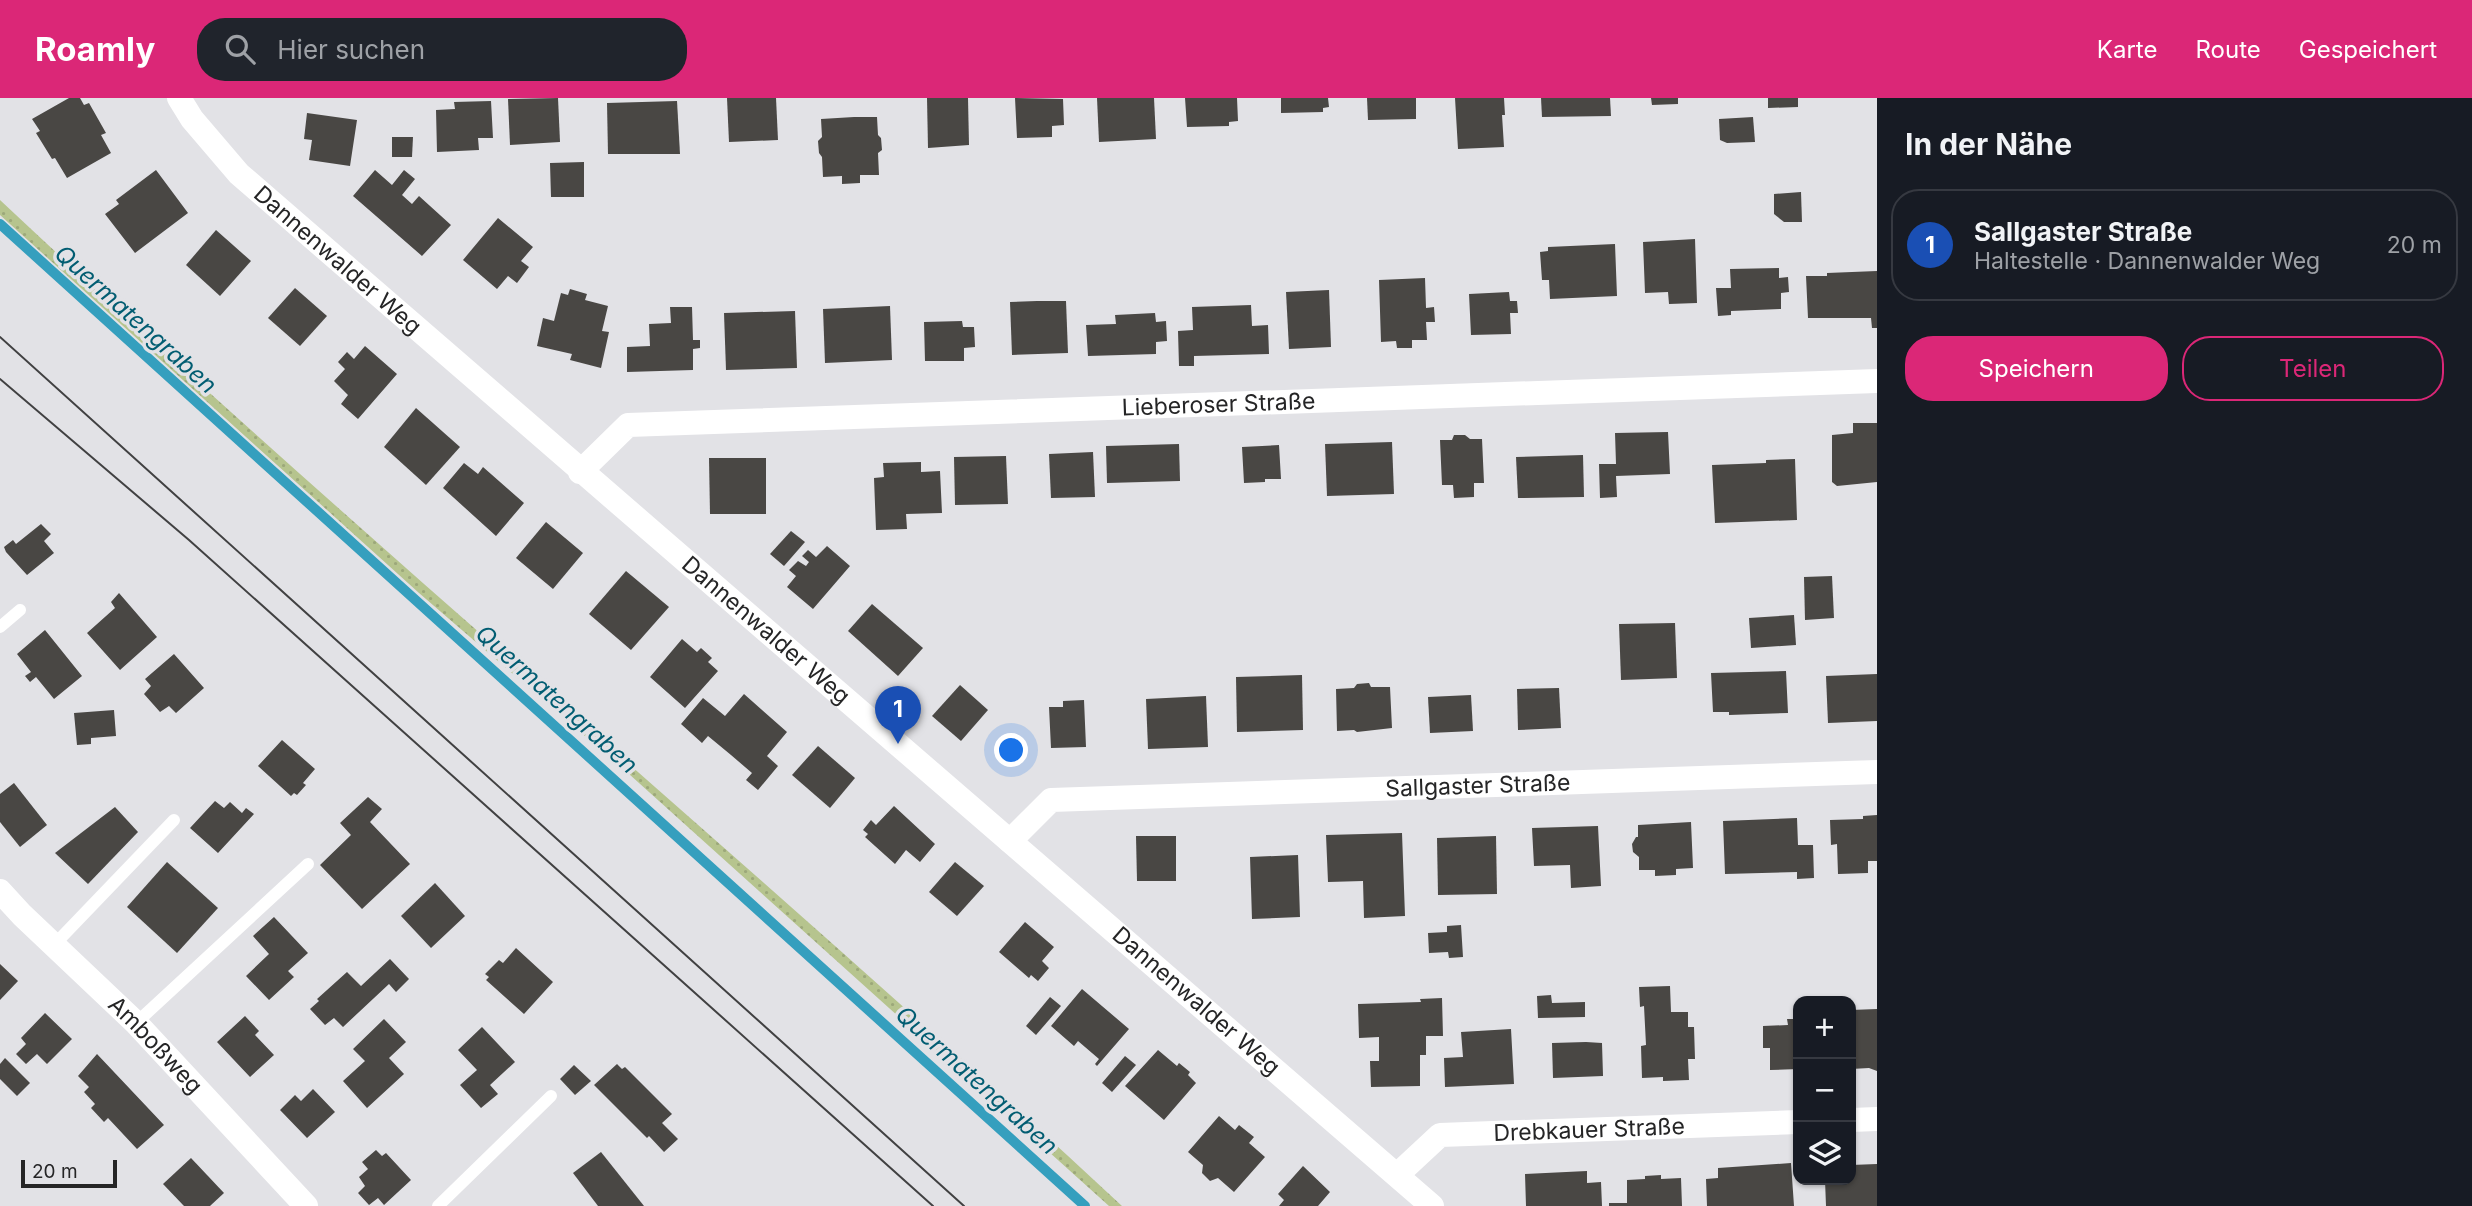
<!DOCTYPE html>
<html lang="de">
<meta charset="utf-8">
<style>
body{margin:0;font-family:Inter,sans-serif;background:#20242c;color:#f1f3f6}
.controls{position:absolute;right:21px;bottom:21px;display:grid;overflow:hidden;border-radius:14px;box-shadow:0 2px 5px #0004}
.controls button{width:63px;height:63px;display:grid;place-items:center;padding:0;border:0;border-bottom:2px solid #363941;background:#171b24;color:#f1f3f6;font:35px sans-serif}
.scale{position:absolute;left:21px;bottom:18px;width:96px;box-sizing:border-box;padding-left:7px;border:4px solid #252526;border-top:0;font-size:19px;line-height:24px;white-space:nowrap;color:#252526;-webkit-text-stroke:5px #e2e2e6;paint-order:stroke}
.you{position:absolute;left:1012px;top:653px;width:24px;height:24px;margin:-18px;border:5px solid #fff;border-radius:50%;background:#1a73e8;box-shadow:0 0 0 10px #1a73e833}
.badge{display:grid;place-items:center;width:46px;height:46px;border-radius:50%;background:#db2777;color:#fff;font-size:23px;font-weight:700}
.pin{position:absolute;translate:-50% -58px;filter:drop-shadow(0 2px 4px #0008)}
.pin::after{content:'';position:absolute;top:37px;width:24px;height:21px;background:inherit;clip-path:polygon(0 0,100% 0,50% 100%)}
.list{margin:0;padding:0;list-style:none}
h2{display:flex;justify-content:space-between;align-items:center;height:91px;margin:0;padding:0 28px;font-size:30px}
h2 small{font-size:23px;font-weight:400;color:#9ea1a6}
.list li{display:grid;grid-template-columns:46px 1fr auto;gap:21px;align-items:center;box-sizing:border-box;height:112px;margin:0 14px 14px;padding:0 14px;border:2px solid #363941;border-radius:28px}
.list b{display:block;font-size:26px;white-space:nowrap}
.list p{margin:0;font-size:23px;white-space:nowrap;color:#9ea1a6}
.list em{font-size:23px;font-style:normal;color:#9ea1a6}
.actions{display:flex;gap:14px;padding:21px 28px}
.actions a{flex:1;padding:16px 0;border:2px solid #db2777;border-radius:28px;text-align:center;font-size:24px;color:#db2777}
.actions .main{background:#db2777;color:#fff}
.icon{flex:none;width:38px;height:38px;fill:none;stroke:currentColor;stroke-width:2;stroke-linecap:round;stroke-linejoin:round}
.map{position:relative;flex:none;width:1877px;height:1108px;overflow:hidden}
header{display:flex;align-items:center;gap:42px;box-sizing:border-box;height:98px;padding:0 35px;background:#db2777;color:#fff}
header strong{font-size:33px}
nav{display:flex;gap:38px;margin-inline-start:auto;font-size:24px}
.search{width:490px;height:63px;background:#20242c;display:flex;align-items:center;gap:18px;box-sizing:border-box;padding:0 24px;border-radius:28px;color:#9ea1a6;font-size:26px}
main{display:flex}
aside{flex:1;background:#171b24}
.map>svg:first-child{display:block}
</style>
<header>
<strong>Roamly</strong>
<div class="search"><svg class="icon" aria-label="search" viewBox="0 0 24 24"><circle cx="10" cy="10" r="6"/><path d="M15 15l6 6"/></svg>Hier suchen</div>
<nav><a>Karte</a><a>Route</a><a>Gespeichert</a></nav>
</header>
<main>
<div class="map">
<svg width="1877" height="1108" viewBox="0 0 1877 1108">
<defs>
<pattern id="grass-dots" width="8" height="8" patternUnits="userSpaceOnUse" patternTransform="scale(1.75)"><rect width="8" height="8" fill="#b6c48e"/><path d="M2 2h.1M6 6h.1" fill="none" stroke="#9ca87a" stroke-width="1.8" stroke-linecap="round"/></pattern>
</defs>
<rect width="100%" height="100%" fill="#e2e2e6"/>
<!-- grass -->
<path fill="url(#grass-dots)" d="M 0,102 C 366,446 754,766 1122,1108 L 1109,1108 L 629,676 L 419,495 L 0,117 Z"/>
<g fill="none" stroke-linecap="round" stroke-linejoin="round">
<!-- stream -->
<path stroke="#359fbe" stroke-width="10" d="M 0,126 L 1085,1108"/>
</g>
<!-- building -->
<g fill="#494744">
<path d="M 69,0 L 80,0 L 84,7 L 89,5 L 106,35 L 101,37 L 111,55 L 67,80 L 55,60 L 52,61 L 36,35 L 40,33 L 32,21 Z"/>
<path d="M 558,0 L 560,44 L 510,47 L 508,1 Z"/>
<path d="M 727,0 L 776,0 L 778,42 L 729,44 Z"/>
<path d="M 927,0 L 968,0 L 969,47 L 928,50 Z"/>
<path d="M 1015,0 L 1063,1 L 1064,27 L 1052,28 L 1052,39 L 1017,40 Z"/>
<path d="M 1097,0 L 1154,0 L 1156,41 L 1099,44 Z"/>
<path d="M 1185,0 L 1237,0 L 1238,23 L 1229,24 L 1229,28 L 1187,29 Z"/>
<path d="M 1281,0 L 1328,0 L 1329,9 L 1323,10 L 1323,14 L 1281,15 Z"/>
<path d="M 1367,0 L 1416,0 L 1416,21 L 1368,22 Z"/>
<path d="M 1455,0 L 1504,0 L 1505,17 L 1502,17 L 1504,49 L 1458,51 Z"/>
<path d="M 1541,0 L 1610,0 L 1611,18 L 1542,19 Z"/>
<path d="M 1651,0 L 1678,0 L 1678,6 L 1652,7 Z"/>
<path d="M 1768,0 L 1798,0 L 1798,9 L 1768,10 Z"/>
<path d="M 491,3 L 493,40 L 478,40 L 479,52 L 437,54 L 436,12 L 455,11 L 454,4 Z"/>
<path d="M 677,3 L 680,56 L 608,56 L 607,5 Z"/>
<path d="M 307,15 L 357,22 L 350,68 L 309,62 L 312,42 L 304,41 Z"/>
<path d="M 854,19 L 877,19 L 878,37 L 881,40 L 882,52 L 878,55 L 879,77 L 860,77 L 860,85 L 842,86 L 842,78 L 823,79 L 822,59 L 819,55 L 818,43 L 822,39 L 821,21 Z"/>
<path d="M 1753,19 L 1755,44 L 1727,45 L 1720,42 L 1719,21 Z"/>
<path d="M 392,39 L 413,39 L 412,59 L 392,59 Z"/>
<path d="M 584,64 L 584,99 L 551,99 L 550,65 Z"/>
<path d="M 156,72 L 188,115 L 135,155 L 105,116 L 119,106 L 116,102 Z"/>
<path d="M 375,72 L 392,87 L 404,72 L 415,81 L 402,97 L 412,106 L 419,98 L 451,127 L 422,158 L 353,98 Z"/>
<path d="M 1801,94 L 1802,124 L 1784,124 L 1774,116 L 1774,96 Z"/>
<path d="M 498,120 L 533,149 L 521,163 L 529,169 L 517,185 L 508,178 L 497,191 L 463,162 Z"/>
<path d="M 216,132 L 251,163 L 220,198 L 186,167 Z"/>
<path d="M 1695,141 L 1697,205 L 1669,206 L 1668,194 L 1645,195 L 1643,144 Z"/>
<path d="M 1615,146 L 1617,198 L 1550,201 L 1549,182 L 1542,182 L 1540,154 L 1548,153 L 1548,149 Z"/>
<path d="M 1779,170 L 1779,180 L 1788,179 L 1789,194 L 1781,195 L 1781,211 L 1731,213 L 1731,217 L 1718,218 L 1716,190 L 1731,190 L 1730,171 Z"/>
<path d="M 1877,173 L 1877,230 L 1872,230 L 1871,220 L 1808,220 L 1806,178 L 1827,178 L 1827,175 Z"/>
<path d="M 1425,180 L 1426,210 L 1434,209 L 1435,224 L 1426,224 L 1427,242 L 1412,242 L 1412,250 L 1397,250 L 1396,243 L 1381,244 L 1379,182 Z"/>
<path d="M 295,190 L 327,218 L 300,248 L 268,220 Z"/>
<path d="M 570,191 L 587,196 L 585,202 L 608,208 L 602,233 L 609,234 L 601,270 L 570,262 L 572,256 L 537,248 L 543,220 L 554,223 L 561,195 L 568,197 Z"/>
<path d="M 1329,192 L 1331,249 L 1289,251 L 1286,194 Z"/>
<path d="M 1509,194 L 1510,203 L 1517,203 L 1518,215 L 1510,215 L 1511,236 L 1471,237 L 1469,196 Z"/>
<path d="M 1037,203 L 1066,203 L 1068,255 L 1012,257 L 1010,204 Z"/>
<path d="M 1251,207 L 1252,228 L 1268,227 L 1269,256 L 1194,258 L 1194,268 L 1179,268 L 1178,233 L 1193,232 L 1192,209 Z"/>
<path d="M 890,208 L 892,262 L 825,265 L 823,211 Z"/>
<path d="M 670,209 L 692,209 L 693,242 L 700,242 L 700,250 L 693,251 L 693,272 L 627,274 L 627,249 L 650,248 L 649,226 L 671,225 Z"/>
<path d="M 795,213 L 797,270 L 726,272 L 724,215 Z"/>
<path d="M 1155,215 L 1156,224 L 1166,223 L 1167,243 L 1156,244 L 1156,256 L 1088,258 L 1086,227 L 1116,226 L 1115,217 Z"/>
<path d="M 962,223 L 963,229 L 974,229 L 975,249 L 964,250 L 964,263 L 925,263 L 924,224 Z"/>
<path d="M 365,248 L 397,276 L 358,321 L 341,306 L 348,297 L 334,283 L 345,271 L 338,264 L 347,254 L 354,261 Z"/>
<path d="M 416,310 L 460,349 L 426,387 L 384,349 Z"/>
<path d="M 1853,325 L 1877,325 L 1877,384 L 1837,388 L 1832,384 L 1832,337 L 1853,335 Z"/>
<path d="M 1668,334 L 1670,376 L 1616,378 L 1617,399 L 1600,400 L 1599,366 L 1616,366 L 1615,335 Z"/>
<path d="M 1454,337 L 1465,337 L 1470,341 L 1482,341 L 1484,385 L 1474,385 L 1474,399 L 1454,400 L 1453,387 L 1442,387 L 1440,342 L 1452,342 Z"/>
<path d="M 1392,344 L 1394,396 L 1327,398 L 1325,346 Z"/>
<path d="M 1179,346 L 1180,383 L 1107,385 L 1106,348 Z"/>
<path d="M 1279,347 L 1281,381 L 1265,381 L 1265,384 L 1244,385 L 1242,349 Z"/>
<path d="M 1093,354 L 1095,399 L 1051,400 L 1049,356 Z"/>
<path d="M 1583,357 L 1584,399 L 1518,400 L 1516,359 Z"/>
<path d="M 1006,358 L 1008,406 L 955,407 L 954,359 Z"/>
<path d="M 709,360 L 766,360 L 766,416 L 710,416 Z"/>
<path d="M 1795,361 L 1797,422 L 1715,425 L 1712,367 L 1766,365 L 1766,362 Z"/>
<path d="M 921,364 L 921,374 L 940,373 L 942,415 L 906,416 L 907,431 L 876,432 L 874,380 L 884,379 L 883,365 Z"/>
<path d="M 464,365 L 478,376 L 483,369 L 524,405 L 496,438 L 443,390 Z"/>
<path d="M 546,424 L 583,455 L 553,491 L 516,460 Z"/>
<path d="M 41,426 L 51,436 L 44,443 L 54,455 L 27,477 L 6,454 L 4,449 L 13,442 L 16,446 Z"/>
<path d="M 791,433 L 805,444 L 784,468 L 770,456 Z"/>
<path d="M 827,448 L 850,468 L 813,511 L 787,489 L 796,478 L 789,472 L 798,463 L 806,468 L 809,464 L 802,458 L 808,452 L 816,459 Z"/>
<path d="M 626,473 L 669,509 L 631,552 L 589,516 Z"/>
<path d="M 1832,478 L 1834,520 L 1805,522 L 1804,479 Z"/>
<path d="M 119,495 L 157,539 L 120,572 L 87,535 L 115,510 L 111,504 Z"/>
<path d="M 872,506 L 923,550 L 898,578 L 848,533 Z"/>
<path d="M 1794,517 L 1796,547 L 1751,550 L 1749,520 Z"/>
<path d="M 1675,525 L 1677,580 L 1621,582 L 1619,526 Z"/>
<path d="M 45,532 L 82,578 L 54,601 L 36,579 L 30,584 L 25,578 L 31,574 L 17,556 Z"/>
<path d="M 682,541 L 697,554 L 701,550 L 712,560 L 708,564 L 718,573 L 685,610 L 650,579 Z"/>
<path d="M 174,556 L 204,590 L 176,615 L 169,608 L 160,614 L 144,596 L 151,588 L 145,581 Z"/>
<path d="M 1786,573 L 1788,615 L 1729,617 L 1729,614 L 1713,614 L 1711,575 Z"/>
<path d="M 1877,576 L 1877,623 L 1828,625 L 1826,578 Z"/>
<path d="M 1302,577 L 1303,632 L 1237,634 L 1236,579 Z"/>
<path d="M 1369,585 L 1371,589 L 1390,589 L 1392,630 L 1357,634 L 1354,632 L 1337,633 L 1336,591 L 1354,590 L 1357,586 Z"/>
<path d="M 960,587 L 988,612 L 961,643 L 932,618 Z"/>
<path d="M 1559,590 L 1561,630 L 1518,632 L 1517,591 Z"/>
<path d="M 744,596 L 787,634 L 767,658 L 778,668 L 758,692 L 746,682 L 752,675 L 731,657 L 708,638 L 702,645 L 681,626 L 703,600 L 725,618 Z"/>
<path d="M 1471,597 L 1473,633 L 1430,635 L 1428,599 Z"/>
<path d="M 1206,598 L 1208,649 L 1148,651 L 1146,601 Z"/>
<path d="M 1084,602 L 1086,649 L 1051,650 L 1049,609 L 1063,609 L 1063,603 Z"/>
<path d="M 114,612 L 116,638 L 91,640 L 91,646 L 77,647 L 74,615 Z"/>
<path d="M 282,642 L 315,671 L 303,685 L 306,687 L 297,697 L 294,695 L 291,698 L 258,668 Z"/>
<path d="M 818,648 L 855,680 L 830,710 L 792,677 Z"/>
<path d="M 14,685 L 47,727 L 20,749 L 0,724 L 0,696 Z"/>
<path d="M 368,699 L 382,711 L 370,724 L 410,766 L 362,811 L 320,767 L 351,737 L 340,725 Z"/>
<path d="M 215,703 L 224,710 L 230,704 L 242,715 L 246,710 L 254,716 L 218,755 L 190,730 Z"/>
<path d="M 894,708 L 935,746 L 920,764 L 906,752 L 895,766 L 865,739 L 868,736 L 863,732 L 871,722 L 876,727 Z"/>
<path d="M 115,709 L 138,734 L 88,786 L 55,755 Z"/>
<path d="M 1877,717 L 1877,763 L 1868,763 L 1868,775 L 1838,776 L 1837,746 L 1831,747 L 1830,722 L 1863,721 L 1863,718 Z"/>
<path d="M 1797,720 L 1798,747 L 1813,747 L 1814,780 L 1797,781 L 1797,774 L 1725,776 L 1723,723 Z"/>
<path d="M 1691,724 L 1693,770 L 1676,771 L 1676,777 L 1655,778 L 1655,772 L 1639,772 L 1639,759 L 1633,754 L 1632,746 L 1636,739 L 1638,739 L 1638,727 Z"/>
<path d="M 1598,728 L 1601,788 L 1571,790 L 1570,767 L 1534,768 L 1532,730 Z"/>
<path d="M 1402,735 L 1405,818 L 1364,820 L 1363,783 L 1328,784 L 1326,737 Z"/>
<path d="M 1136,738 L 1176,738 L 1176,783 L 1137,783 Z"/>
<path d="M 1496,738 L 1497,796 L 1438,797 L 1437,740 Z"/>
<path d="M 1298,757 L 1300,819 L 1252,821 L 1250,759 Z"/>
<path d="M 167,764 L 218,810 L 177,855 L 127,809 Z"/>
<path d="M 955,764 L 984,788 L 957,818 L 929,794 Z"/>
<path d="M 435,785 L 465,818 L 431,850 L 401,818 Z"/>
<path d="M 274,819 L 308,855 L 288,873 L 294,879 L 269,902 L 246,878 L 269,856 L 253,838 Z"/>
<path d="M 1025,824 L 1054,849 L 1042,863 L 1049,870 L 1038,883 L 1031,877 L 1029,880 L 999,854 Z"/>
<path d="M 1461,827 L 1463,859 L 1449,860 L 1448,854 L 1429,855 L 1428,835 L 1447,834 L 1447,828 Z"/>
<path d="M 516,850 L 553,884 L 524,916 L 486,882 L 489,879 L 485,876 L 499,862 L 503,865 Z"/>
<path d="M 390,861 L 409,881 L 396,894 L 389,886 L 343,929 L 334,920 L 325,927 L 310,911 L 319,903 L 317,901 L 347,874 L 361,888 Z"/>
<path d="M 0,866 L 18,883 L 0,902 Z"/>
<path d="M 1670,888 L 1671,914 L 1688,914 L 1688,929 L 1694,929 L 1695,961 L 1688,961 L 1689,982 L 1663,983 L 1663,979 L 1642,980 L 1641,948 L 1646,947 L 1644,908 L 1640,909 L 1639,889 Z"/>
<path d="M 1082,891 L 1129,931 L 1097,968 L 1095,966 L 1099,961 L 1078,943 L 1074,948 L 1051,928 Z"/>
<path d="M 1551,897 L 1552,905 L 1585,904 L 1585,919 L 1538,920 L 1537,898 Z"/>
<path d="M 1050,899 L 1061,908 L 1036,937 L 1026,928 Z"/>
<path d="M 1442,900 L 1443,938 L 1426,938 L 1426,957 L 1420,957 L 1420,988 L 1371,989 L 1370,963 L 1379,963 L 1379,939 L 1359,940 L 1358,906 L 1421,904 L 1420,901 Z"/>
<path d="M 1877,911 L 1877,973 L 1869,970 L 1851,971 L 1851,912 Z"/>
<path d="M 45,915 L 72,941 L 47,966 L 37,956 L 26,966 L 16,956 L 26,946 L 21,940 Z"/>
<path d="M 245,918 L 259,933 L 255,937 L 274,957 L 250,979 L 217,944 Z"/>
<path d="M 384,921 L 406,944 L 389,960 L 404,976 L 367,1010 L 343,983 L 365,963 L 353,951 Z"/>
<path d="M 1787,921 L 1798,921 L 1798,971 L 1770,972 L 1770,950 L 1763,950 L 1763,928 L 1788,927 Z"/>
<path d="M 482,929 L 515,964 L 490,987 L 498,996 L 481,1010 L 460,987 L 477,972 L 458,952 Z"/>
<path d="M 1511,931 L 1514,986 L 1445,989 L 1444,960 L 1463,959 L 1461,934 Z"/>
<path d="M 1586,944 L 1602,945 L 1603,978 L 1553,980 L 1552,945 Z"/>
<path d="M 1158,952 L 1177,968 L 1179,965 L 1190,974 L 1188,977 L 1196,985 L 1164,1022 L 1125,988 Z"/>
<path d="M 97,956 L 164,1027 L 137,1051 L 108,1020 L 104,1024 L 91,1010 L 95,1006 L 84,994 L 89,989 L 78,978 Z"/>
<path d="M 1125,958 L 1136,967 L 1112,994 L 1102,985 Z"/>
<path d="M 5,960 L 30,985 L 17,998 L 0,981 L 0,966 Z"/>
<path d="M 617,966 L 622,971 L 625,969 L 672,1016 L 662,1025 L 678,1041 L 664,1054 L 649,1038 L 647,1040 L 594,987 Z"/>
<path d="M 574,967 L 591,983 L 575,997 L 560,981 Z"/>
<path d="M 313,991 L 335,1014 L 307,1040 L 280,1012 L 295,997 L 301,1003 Z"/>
<path d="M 1219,1018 L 1235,1032 L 1239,1027 L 1254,1039 L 1249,1045 L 1265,1059 L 1234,1094 L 1218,1080 L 1210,1083 L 1202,1075 L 1203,1067 L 1188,1054 Z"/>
<path d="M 376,1052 L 382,1058 L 386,1055 L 411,1082 L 384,1107 L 378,1100 L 369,1107 L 358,1095 L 365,1088 L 359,1079 L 368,1071 L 362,1064 Z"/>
<path d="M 601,1054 L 644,1108 L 598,1108 L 573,1075 Z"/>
<path d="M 191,1060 L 224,1095 L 210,1108 L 184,1108 L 163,1086 Z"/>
<path d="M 1791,1065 L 1794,1108 L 1707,1108 L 1706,1081 L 1718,1080 L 1718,1070 Z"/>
<path d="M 1877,1066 L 1877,1108 L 1826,1108 L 1825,1082 L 1851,1082 L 1851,1067 Z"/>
<path d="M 1303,1068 L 1330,1094 L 1318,1108 L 1279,1108 L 1284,1102 L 1278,1096 Z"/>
<path d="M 1587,1073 L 1587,1085 L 1601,1084 L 1602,1108 L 1526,1108 L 1525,1076 Z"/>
<path d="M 1661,1077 L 1661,1081 L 1681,1080 L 1682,1108 L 1609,1108 L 1609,1105 L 1627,1105 L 1627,1082 L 1645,1081 L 1645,1078 Z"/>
</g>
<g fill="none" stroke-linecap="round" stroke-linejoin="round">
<!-- lane -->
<g stroke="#fff" stroke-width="12">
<path d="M 0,529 L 20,512"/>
<path d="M 54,847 L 174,722"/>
<path d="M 136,925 L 308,766"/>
<path d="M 438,1108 L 551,998"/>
</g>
<!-- street -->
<g stroke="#fff" stroke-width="24">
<path id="s1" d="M 179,0 L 192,21 L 239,76 C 635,422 1036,761 1432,1108"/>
<path id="s2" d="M 580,374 L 628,327 L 1877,283"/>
<path id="s3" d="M 1010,743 L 1051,702 L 1877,674"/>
<path id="s4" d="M 0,793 L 22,817 L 136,925 L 306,1108"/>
<path d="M 1851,1022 L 1877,1021"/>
<path id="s5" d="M 1397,1077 L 1440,1037 L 1798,1024"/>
</g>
<!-- tram -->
<g stroke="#414142" stroke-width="2">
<path d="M 0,239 L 964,1108"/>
<path d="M 0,281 L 189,442 L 933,1108"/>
</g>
</g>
<g text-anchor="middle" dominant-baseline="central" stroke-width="7" stroke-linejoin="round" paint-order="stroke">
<!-- street labels -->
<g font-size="23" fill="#252526" stroke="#e2e2e6">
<text stroke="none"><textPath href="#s1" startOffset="228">Dannenwalder Weg</textPath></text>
<text stroke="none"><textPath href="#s2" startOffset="658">Lieberoser Straße</textPath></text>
<text stroke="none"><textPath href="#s1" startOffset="794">Dannenwalder Weg</textPath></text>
<text stroke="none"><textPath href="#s3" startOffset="485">Sallgaster Straße</textPath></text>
<text stroke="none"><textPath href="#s1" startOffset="1362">Dannenwalder Weg</textPath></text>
<text stroke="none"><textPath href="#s4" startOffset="219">Amboßweg</textPath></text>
<text stroke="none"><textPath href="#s5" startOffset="208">Drebkauer Straße</textPath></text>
</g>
<!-- water labels -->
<g font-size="24" font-style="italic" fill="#025d72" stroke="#e2e2e6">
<text transform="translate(136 221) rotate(42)">Quermatengraben</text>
<text transform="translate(557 601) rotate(42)">Quermatengraben</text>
<text transform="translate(977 982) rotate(42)">Quermatengraben</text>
</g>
</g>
</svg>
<div class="controls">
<button>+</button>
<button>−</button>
<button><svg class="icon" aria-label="layers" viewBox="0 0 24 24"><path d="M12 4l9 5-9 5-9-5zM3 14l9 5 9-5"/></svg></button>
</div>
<div class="scale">20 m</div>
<div class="you"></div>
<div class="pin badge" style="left:898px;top:646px;background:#1a4fb4">1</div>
</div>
<aside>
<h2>In der Nähe<small></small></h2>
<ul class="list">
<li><span class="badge" style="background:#1a4fb4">1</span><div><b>Sallgaster Straße</b><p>Haltestelle · Dannenwalder Weg</p></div><em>20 m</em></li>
</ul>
<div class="actions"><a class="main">Speichern</a><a>Teilen</a></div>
</aside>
</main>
